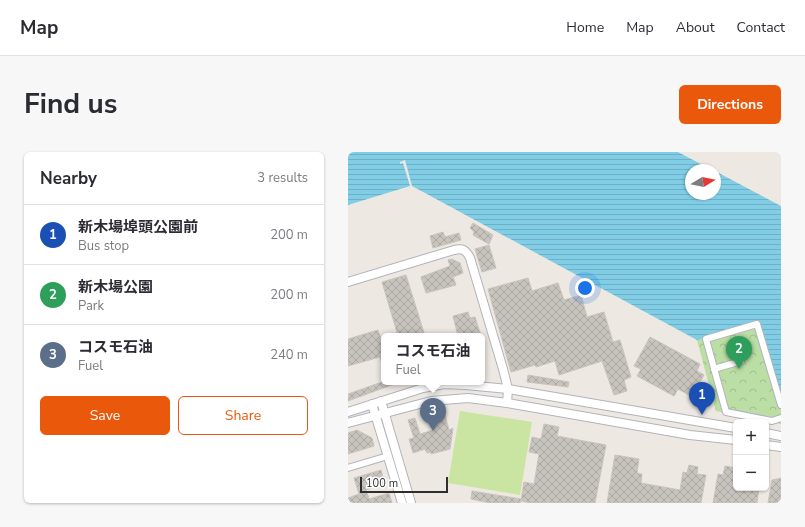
<!DOCTYPE html>
<meta charset="utf-8">
<style>
body{margin:0;font-family:"Nunito Sans","Noto Sans JP",sans-serif;background:#f7f7f7;color:#2b2b33}
.controls{position:absolute;right:12px;bottom:12px;display:grid;overflow:hidden;border-radius:6px;box-shadow:0 1px 3px #0004}
.controls button{width:36px;height:36px;display:grid;place-items:center;padding:0;border:0;border-bottom:1px solid #e1e1e2;background:#fff;color:#2b2b33;font:20px sans-serif}
.compass{position:absolute;left:337px;top:12px;width:36px;height:36px;border-radius:50%;background:#fff;box-shadow:0 1px 3px #0004;rotate:80deg}
.scale{position:absolute;left:12px;bottom:10px;width:88px;box-sizing:border-box;padding-left:4px;border:2px solid #2e2e2e;border-top:0;font-size:11px;line-height:14px;white-space:nowrap;color:#2e2e2e;-webkit-text-stroke:3px #fff;paint-order:stroke}
.you{position:absolute;left:237px;top:136px;width:14px;height:14px;margin:-10px;border:3px solid #fff;border-radius:50%;background:#1a73e8;box-shadow:0 0 0 6px #1a73e833}
.badge{display:grid;place-items:center;width:26px;height:26px;border-radius:50%;background:#ea580c;color:#fff;font-size:13px;font-weight:700}
.pin{position:absolute;translate:-50% -33px;filter:drop-shadow(0 1px 2px #0008)}
.pin::after{content:'';position:absolute;top:21px;width:14px;height:12px;background:inherit;clip-path:polygon(0 0,100% 0,50% 100%)}
.popup{position:absolute;left:33px;top:181px;width:104px;height:52px;box-sizing:border-box;display:grid;place-content:center;border-radius:6px;background:#fff;filter:drop-shadow(0 1px 3px #0005);font-size:13px;white-space:nowrap;color:#7c7c81}
.popup b{font-size:15px;color:#2b2b33}
.popup::after{content:'';position:absolute;left:50%;top:100%;margin-left:-8px;border:8px solid transparent;border-top-color:#fff}
.list{margin:0;padding:0;list-style:none}
h2{display:flex;justify-content:space-between;align-items:center;height:52px;margin:0;padding:0 16px;font-size:17px}
h2 small{font-size:13px;font-weight:400;color:#7c7c81}
.list li{display:grid;grid-template-columns:26px 1fr auto;gap:12px;align-items:center;box-sizing:border-box;height:60px;padding:0 16px;border-top:1px solid #e1e1e2}
.list b{display:block;font-size:15px;white-space:nowrap}
.list p{margin:0;font-size:13px;white-space:nowrap;color:#7c7c81}
.list em{font-size:13px;font-style:normal;color:#7c7c81}
.actions{display:flex;gap:8px;padding:12px 16px}
.actions a{flex:1;padding:9px 0;border:1px solid #ea580c;border-radius:6px;text-align:center;font-size:14px;color:#ea580c}
.actions .main{background:#ea580c;color:#fff}
.map{position:relative;flex:none;width:433px;height:351px;overflow:hidden;border-radius:6px}
header{display:flex;align-items:center;gap:24px;box-sizing:border-box;height:56px;padding:0 20px;background:#fff;border-bottom:1px solid #e1e1e2}
header strong{font-size:19px}
nav{display:flex;gap:22px;margin-inline-start:auto;font-size:14px}
.intro{display:flex;align-items:center;justify-content:space-between;box-sizing:border-box;height:96px;padding:0 24px}
h1{margin:0;font-size:28px}
.button{padding:10px 18px;border-radius:6px;background:#ea580c;color:#fff;font-size:14px;font-weight:700}
main{display:flex;gap:24px;padding:0 24px}
aside{flex:1;background:#fff;border-radius:6px;box-shadow:0 1px 3px #0004}
.map>svg:first-child{display:block}
</style>
<header>
<strong>Map</strong>
<nav><a>Home</a><a>Map</a><a>About</a><a>Contact</a></nav>
</header>
<div class="intro"><h1>Find us</h1><a class="button">Directions</a></div>
<main>
<aside>
<h2>Nearby<small>3 results</small></h2>
<ul class="list">
<li><span class="badge" style="background:#1a4fb4">1</span><div><b>新木場埠頭公園前</b><p>Bus stop</p></div><em>200 m</em></li>
<li><span class="badge" style="background:#2e9e5b">2</span><div><b>新木場公園</b><p>Park</p></div><em>200 m</em></li>
<li><span class="badge" style="background:#5c6f8a">3</span><div><b>コスモ石油</b><p>Fuel</p></div><em>240 m</em></li>
</ul>
<div class="actions"><a class="main">Save</a><a>Share</a></div>
</aside>
<div class="map">
<svg width="433" height="351" viewBox="0 0 433 351">
<defs>
<pattern id="park-crowns" width="20" height="18" patternUnits="userSpaceOnUse"><rect width="20" height="18" fill="#badea4"/><path d="M2 6a3 3 0 1 1 6 0M12 15a3 3 0 1 1 6 0" fill="none" stroke="#a0bf8e"/></pattern>
<pattern id="water-rules" width="6" height="5" patternUnits="userSpaceOnUse"><rect width="6" height="5" fill="#80cde5"/><path d="M0 2.5h6" fill="none" stroke="#6fb0c5"/></pattern>
<pattern id="building-cross-hatch" width="8" height="8" patternUnits="userSpaceOnUse"><rect width="8" height="8" fill="#c7c3bd"/><path d="M0 0l8 8M0 8l8-8" fill="none" stroke="#aba8a3"/></pattern>
</defs>
<rect width="100%" height="100%" fill="#ede8e2"/>
<!-- park -->
<path fill="url(#park-crowns)" d="M 410,170 L 433,245 L 433,272 L 368,259 L 349,188 Z"/>
<!-- pitch -->
<path fill="#cae4a1" d="M 112,259 L 184,270 L 172,343 L 100,331 Z"/>
<!-- water -->
<path fill="url(#water-rules)" d="M 0,0 L 330,0 L 364,18 L 343,18 L 343,42 L 367,42 L 367,19 L 433,54 L 433,245 L 410,170 L 349,188 L 64,34 L 57,8 L 52,10 L 52,12 L 55,11 L 62,34 L 0,53 Z"/>
<!-- building -->
<g fill="url(#building-cross-hatch)" stroke="#c9c4bb">
<path d="M 125,71 L 145,83 L 141,92 L 125,83 L 126,80 L 122,76 Z"/>
<path d="M 95,80 L 97,85 L 111,81 L 113,88 L 85,96 L 82,84 Z"/>
<path d="M 141,93 L 148,116 L 134,120 L 127,97 Z"/>
<path d="M 104,107 L 112,111 L 115,121 L 105,125 L 108,133 L 78,141 L 73,125 L 102,114 L 100,108 Z"/>
<path d="M 58,123 L 77,184 L 50,184 L 34,130 Z"/>
<path d="M 180,126 L 184,139 L 210,131 L 216,148 L 233,143 L 239,165 L 256,160 L 265,190 L 272,188 L 283,225 L 276,228 L 279,239 L 266,243 L 254,209 L 211,223 L 207,209 L 188,215 L 187,213 L 163,220 L 140,137 Z"/>
<path d="M 120,160 L 122,166 L 127,165 L 133,184 L 110,184 L 105,164 Z"/>
<path d="M 30,178 L 36,196 L 36,214 L 35,215 L 32,205 L 0,214 L 0,187 Z"/>
<path d="M 302,185 L 352,212 L 349,219 L 356,223 L 352,230 L 358,233 L 350,248 L 330,237 L 326,244 L 289,224 L 293,217 L 286,214 Z"/>
<path d="M 180,223 L 221,230 L 220,235 L 179,230 Z"/>
<path d="M 34,230 L 49,231 L 0,249 L 0,242 Z"/>
<path d="M 96,259 L 101,278 L 105,276 L 102,297 L 83,302 L 83,300 L 79,301 L 77,297 L 65,301 L 61,287 L 66,286 L 60,268 L 67,266 L 72,282 L 86,278 L 81,261 Z"/>
<path d="M 196,272 L 211,275 L 209,284 L 258,293 L 247,351 L 205,351 L 198,350 L 198,351 L 183,351 L 173,349 L 176,330 L 186,332 L 191,302 L 181,300 L 184,285 L 193,287 Z"/>
<path d="M 9,278 L 24,286 L 26,294 L 0,302 L 0,281 Z"/>
<path d="M 267,303 L 291,307 L 289,321 L 294,322 L 293,331 L 332,338 L 335,320 L 339,321 L 341,313 L 350,315 L 349,322 L 358,323 L 353,351 L 259,351 Z"/>
<path d="M 377,314 L 388,316 L 388,336 L 411,336 L 409,351 L 365,351 L 370,322 L 375,323 Z"/>
<path d="M 33,318 L 37,332 L 18,338 L 21,347 L 41,341 L 44,351 L 0,351 L 0,346 L 11,342 L 6,326 Z"/>
<path d="M 433,326 L 433,351 L 420,351 L 424,328 Z"/>
<path d="M 124,339 L 173,347 L 172,351 L 142,351 L 123,347 Z"/>
</g>
<g fill="none" stroke-linecap="round" stroke-linejoin="round">
<!-- street casing -->
<g stroke="#b2b4bc" stroke-width="8">
<g id="street">
<path d="M 366,217 L 393,209"/>
<path d="M 433,253 L 409,172 L 358,187 L 378,260 L 424,269 L 433,266"/>
<path d="M 0,316 L 40,304"/>
</g>
</g>
<!-- secondary casing -->
<g stroke="#b2b4bc" stroke-width="10">
<g id="secondary">
<path d="M 0,130 L 106,98 C 115,96 118,98 122,106 L 155,217 L 160,237 L 159,251"/>
<path d="M 33,249 L 63,351"/>
<path d="M 24,252 L 54,351"/>
<path d="M 0,260 L 75,236 L 96,232 L 118,233 L 160,237 L 388,276"/>
<path d="M 0,271 L 83,249 L 120,246 L 159,251 L 342,283 L 388,288"/>
<path d="M 418,281 L 433,284"/>
<path d="M 418,293 L 433,295"/>
</g>
</g>
<!-- street -->
<use href="#street" stroke="#fff" stroke-width="6"/>
<!-- secondary -->
<use href="#secondary" stroke="#fff" stroke-width="8"/>
</g>
</svg>
<div class="controls">
<button>+</button>
<button>−</button>
</div>
<svg class="compass" viewBox="-18 -18 36 36"><path d="M0-13l5 13h-10z" fill="#e53935"/><path d="M0 13l5-13h-10z" fill="#7c7c81"/></svg>
<div class="scale">100 m</div>
<div class="you"></div>
<div class="pin badge" style="left:354px;top:263px;background:#1a4fb4">1</div>
<div class="pin badge" style="left:391px;top:217px;background:#2e9e5b">2</div>
<div class="pin badge" style="left:85px;top:279px;background:#5c6f8a">3</div>
<div class="popup"><b>コスモ石油</b>Fuel</div>
</div>
</main>
